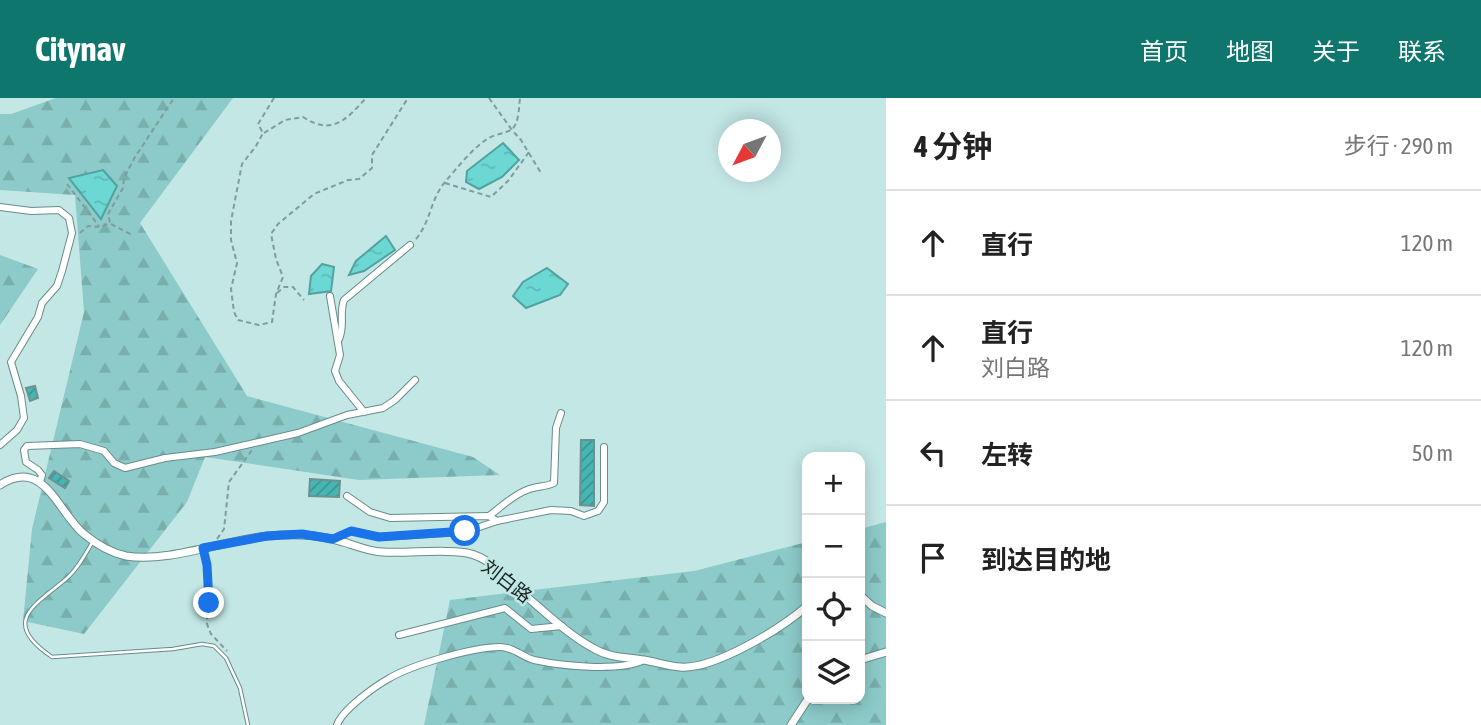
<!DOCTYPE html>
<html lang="zh">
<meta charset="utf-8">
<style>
body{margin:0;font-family:"Asap Condensed","Noto Sans SC",sans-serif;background:#f6f6f6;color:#222}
.controls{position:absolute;right:21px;bottom:21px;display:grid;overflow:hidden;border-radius:14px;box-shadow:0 4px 18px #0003}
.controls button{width:63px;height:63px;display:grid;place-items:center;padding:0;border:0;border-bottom:2px solid #e0e0e0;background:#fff;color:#222;font:35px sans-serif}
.compass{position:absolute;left:718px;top:21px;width:63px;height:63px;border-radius:50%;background:#fff;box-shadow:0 4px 18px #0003;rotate:229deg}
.stop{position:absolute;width:21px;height:21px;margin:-16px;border:5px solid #1a73e8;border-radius:50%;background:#fff}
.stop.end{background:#1a73e8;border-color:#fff;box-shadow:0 2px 7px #0008}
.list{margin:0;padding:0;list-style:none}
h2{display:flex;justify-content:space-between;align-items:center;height:91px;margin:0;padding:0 28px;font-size:30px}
h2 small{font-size:23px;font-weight:400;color:#767676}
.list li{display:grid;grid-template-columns:46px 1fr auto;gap:21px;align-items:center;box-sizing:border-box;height:105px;padding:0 28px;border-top:2px solid #e0e0e0}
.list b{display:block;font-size:26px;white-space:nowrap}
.list p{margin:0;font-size:23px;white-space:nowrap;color:#767676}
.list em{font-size:23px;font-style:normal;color:#767676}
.icon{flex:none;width:38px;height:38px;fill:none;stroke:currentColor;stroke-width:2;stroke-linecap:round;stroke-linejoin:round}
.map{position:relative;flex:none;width:886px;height:627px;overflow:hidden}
header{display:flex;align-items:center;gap:42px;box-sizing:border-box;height:98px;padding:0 35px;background:#0f766e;color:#fff}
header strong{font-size:33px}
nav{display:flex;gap:38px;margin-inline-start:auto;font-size:24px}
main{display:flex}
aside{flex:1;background:#fff}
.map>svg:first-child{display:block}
</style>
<header>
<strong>Citynav</strong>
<nav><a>首页</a><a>地图</a><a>关于</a><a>联系</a></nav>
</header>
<main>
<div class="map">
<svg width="886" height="627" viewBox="0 0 886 627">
<defs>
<pattern id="forest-firs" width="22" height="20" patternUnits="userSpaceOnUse" patternTransform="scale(1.75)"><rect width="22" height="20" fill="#8ccbc9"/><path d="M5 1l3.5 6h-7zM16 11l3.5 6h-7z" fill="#78aeac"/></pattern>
<pattern id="water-ripples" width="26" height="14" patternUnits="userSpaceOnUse" patternTransform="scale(1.75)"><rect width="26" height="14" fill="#6cd8d4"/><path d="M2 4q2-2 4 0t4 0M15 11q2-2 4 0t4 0" fill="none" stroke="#5db9b6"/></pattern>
<pattern id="building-hatch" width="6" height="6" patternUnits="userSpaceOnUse" patternTransform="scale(1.75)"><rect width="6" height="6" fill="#47b6b3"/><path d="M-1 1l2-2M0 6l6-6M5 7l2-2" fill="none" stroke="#3a9491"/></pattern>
</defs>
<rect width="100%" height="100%" fill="#c2e7e5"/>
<!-- forest -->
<g fill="url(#forest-firs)">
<path d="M 56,0 L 233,0 L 140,125 L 247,298 L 473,359 L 500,377 L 359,382 L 205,359 L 187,404 L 84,536 L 23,523 L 32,431 L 84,214 L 75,97 L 0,92 L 0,16 L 11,16 Z"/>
<path d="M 0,157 L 38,171 L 0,227 Z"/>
<path d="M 886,424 L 886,627 L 424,627 L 450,502 L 694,473 L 807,444 L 807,601 L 860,601 L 860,431 Z"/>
</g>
<!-- water -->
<g fill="url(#water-ripples)" stroke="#52a29f" stroke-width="2">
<path d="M 503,45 L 519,62 L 502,79 L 479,91 L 466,84 L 467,73 Z"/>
<path d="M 103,72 L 117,88 L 101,121 L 69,80 Z"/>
<path d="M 386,138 L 395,152 L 364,173 L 349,177 L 356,163 Z"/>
<path d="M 322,166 L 334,169 L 331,193 L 309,196 L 311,178 Z"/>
<path d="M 547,170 L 568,186 L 560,197 L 526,210 L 513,198 L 523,184 Z"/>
</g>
<!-- building -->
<g fill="url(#building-hatch)" stroke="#6e908f" stroke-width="2">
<path d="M 35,288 L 38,300 L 30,303 L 26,290 Z"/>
<path d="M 581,342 L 594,342 L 594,408 L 580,407 Z"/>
<path d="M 54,373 L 69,383 L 65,390 L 49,380 Z"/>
<path d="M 310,381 L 340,383 L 339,399 L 309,398 Z"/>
</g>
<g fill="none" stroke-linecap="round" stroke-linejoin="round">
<!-- service casing -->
<g stroke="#698c8a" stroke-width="4.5">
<path id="service" d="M 92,445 C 85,457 77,472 66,481 C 34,508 0,524 52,559 L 173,551 L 202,546 L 214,548 L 226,560 L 240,590 L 248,627"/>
</g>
<!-- minor casing -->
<g stroke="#698c8a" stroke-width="8">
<g id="minor">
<path d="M 0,109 L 31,113 L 59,112 L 69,120 L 72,135 L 62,173 L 57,188 L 42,205 L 38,219 L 11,264 L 21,298 L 24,320 L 17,332 L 0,347"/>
<path d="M 330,198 L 340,257 L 335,273 L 339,283 L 364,314"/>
<path d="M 339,241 C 345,229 339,215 344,202 L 410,147"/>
<path d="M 40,384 L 42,377 L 38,372 L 26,364 L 24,352 L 27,348 L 80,346 L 104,353 L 114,365 L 125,370 L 165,360 L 215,354 L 298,335 L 347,317 L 383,310 L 395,302 L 415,282"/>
<path d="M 347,398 L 370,414 L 390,420 L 489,418 L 497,423"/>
<path d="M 489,418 C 501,409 513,397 527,392 C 536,388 546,389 554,385 L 556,330 L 561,315"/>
<path d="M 333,441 L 351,433 L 379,439 L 465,434 L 497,423 L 551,412 L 571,413 L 584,418 L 598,413 L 604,404 L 604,349"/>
<path d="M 399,537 L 505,510 L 531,531 L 562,528"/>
<path d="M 337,627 C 342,612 374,589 388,581 C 411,567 473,549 500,549 C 514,549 522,559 534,562 C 562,568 618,574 644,562"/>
</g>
</g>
<!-- tertiary casing -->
<g stroke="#698c8a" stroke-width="9">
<g id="tertiary">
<path d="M 0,387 C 44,358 58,415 84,436 C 96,446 112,455 126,458 C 169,465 224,442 268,438 C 289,436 310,436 331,441 C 349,444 364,453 382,454 C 409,456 440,450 467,455 C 492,460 508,482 526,498 C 547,516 569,537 593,550 C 609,560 626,559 644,562 C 656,564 668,568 680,569 C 714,572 782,530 807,508"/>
<path d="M 860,497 L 872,508 L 886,515"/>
<path d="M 860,562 L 886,554"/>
<path d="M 791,627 L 808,601"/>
</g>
</g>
<!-- path -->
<g stroke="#809c9b" stroke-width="2" stroke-dasharray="5 3.5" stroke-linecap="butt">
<path d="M 274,0 L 258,26 L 263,35 L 256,48 L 242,66 L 231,123 L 231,142 L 237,165 L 231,191 L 234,214 L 238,222 L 259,227 L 272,224 L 276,196 L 283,179 L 276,161 L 271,136 L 278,126 L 314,96 L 348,82 L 359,81 L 372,70 L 372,57 L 408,0"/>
<path d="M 489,0 L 512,32 L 521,42 L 541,75"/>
<path d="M 264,35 L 285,22 L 303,19 C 332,38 346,22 366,0"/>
<path d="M 445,85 L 491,99 L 508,83 L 529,54"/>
<path d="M 67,86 L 99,128"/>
<path d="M 111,126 L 132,137"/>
<path d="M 80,135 L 88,128 L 100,129 L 110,125 L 108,116 L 123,90 L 124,80 L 135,59 L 174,0"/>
<path d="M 416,141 C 431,123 430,102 445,84 C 456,71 473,50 487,41 C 494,36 506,36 512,31 C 519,26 519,8 520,0"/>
<path d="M 277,195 L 284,189 L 293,189 L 304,202"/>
<path d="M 217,441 L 224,431 L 229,384 L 252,352"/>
<path d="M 205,457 L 207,467 L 207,526 L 211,536 L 227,553"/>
</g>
<!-- service -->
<use href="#service" stroke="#fff" stroke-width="2.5"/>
<!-- minor -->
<use href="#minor" stroke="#fff" stroke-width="6"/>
<!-- tertiary -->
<use href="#tertiary" stroke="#fff" stroke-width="7"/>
</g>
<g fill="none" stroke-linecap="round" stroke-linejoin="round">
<!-- route -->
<path stroke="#1a73e8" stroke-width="9" d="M 209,505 L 207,467 L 203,450 L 267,438 L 302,436 L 333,441 L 351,433 L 379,439 L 465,433"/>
</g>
<g text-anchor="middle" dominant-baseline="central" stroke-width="5" stroke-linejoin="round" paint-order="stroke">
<!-- street labels -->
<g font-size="19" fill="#152323" stroke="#c2e7e5">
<text transform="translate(507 483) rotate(38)">刘白路</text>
</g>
</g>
</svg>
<div class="controls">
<button>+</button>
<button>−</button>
<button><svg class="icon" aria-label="locate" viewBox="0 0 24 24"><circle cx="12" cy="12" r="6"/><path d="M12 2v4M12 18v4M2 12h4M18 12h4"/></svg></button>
<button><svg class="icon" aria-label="layers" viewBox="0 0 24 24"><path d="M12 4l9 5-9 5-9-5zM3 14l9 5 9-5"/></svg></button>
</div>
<svg class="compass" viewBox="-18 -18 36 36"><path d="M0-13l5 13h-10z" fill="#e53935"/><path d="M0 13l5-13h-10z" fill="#767676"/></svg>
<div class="stop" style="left:465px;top:433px"></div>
<div class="stop end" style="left:209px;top:505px"></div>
</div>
<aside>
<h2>4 分钟<small>步行 · 290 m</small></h2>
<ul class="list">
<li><svg class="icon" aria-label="ahead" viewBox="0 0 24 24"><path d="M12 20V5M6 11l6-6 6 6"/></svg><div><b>直行</b></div><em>120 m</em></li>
<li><svg class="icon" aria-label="ahead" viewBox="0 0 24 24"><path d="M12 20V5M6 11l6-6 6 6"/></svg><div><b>直行</b><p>刘白路</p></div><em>120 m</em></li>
<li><svg class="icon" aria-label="left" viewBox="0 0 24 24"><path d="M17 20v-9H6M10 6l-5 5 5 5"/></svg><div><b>左转</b></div><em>50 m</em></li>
<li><svg class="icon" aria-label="arrive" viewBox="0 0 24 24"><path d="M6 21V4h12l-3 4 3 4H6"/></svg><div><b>到达目的地</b></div></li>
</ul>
</aside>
</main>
